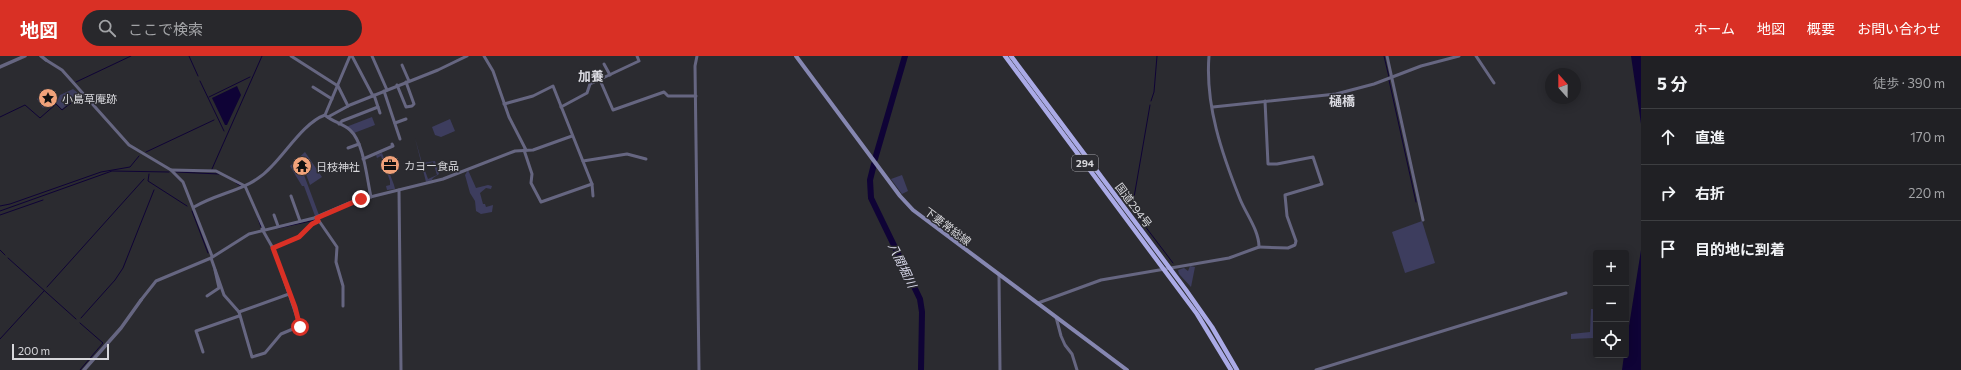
<!DOCTYPE html>
<html lang="ja">
<meta charset="utf-8">
<style>
body{margin:0;font-family:Commissioner,"Noto Sans JP",sans-serif;background:#28282c;color:#f1f3f6}
.controls{position:absolute;right:12px;bottom:12px;display:grid;overflow:hidden;border-radius:4px;box-shadow:0 2px 10px #0003}
.controls button{width:36px;height:36px;display:grid;place-items:center;padding:0;border:0;border-bottom:1px solid #3d3e41;background:#202024;color:#f1f3f6;font:20px sans-serif}
.compass{position:absolute;left:1545px;top:12px;width:36px;height:36px;border-radius:50%;background:#202024;box-shadow:0 2px 10px #0003;rotate:339deg}
.scale{position:absolute;left:12px;bottom:10px;width:97px;box-sizing:border-box;padding-left:4px;border:2px solid #d7d7db;border-top:0;font-size:11px;line-height:14px;white-space:nowrap;color:#d7d7db;-webkit-text-stroke:3px #2b2b30;paint-order:stroke}
.stop{position:absolute;width:12px;height:12px;margin:-9px;border:3px solid #d93025;border-radius:50%;background:#fff}
.stop.end{background:#d93025;border-color:#fff;box-shadow:0 1px 4px #0008}
.list{margin:0;padding:0;list-style:none}
h2{display:flex;justify-content:space-between;align-items:center;height:52px;margin:0;padding:0 16px;font-size:17px}
h2 small{font-size:13px;font-weight:400;color:#a2a3a6}
.list li{display:grid;grid-template-columns:26px 1fr auto;gap:12px;align-items:center;box-sizing:border-box;height:56px;padding:0 16px;border-top:1px solid #3d3e41}
.list b{display:block;font-size:15px;white-space:nowrap}
.list em{font-size:13px;font-style:normal;color:#a2a3a6}
.icon{flex:none;width:22px;height:22px;fill:none;stroke:currentColor;stroke-width:2;stroke-linecap:round;stroke-linejoin:round}
.map{position:relative;flex:none;width:1641px;height:314px;overflow:hidden}
header{display:flex;align-items:center;gap:24px;box-sizing:border-box;height:56px;padding:0 20px;background:#d93025;color:#fff}
header strong{font-size:19px}
nav{display:flex;gap:22px;margin-inline-start:auto;font-size:14px}
.search{width:280px;height:36px;background:#28282c;display:flex;align-items:center;gap:10px;box-sizing:border-box;padding:0 14px;border-radius:22px;color:#a2a3a6;font-size:15px}
main{display:flex}
aside{flex:1;background:#202024}
.map>svg:first-child{display:block}
</style>
<header>
<strong>地図</strong>
<div class="search"><svg class="icon" aria-label="search" viewBox="0 0 24 24"><circle cx="10" cy="10" r="6"/><path d="M15 15l6 6"/></svg>ここで検索</div>
<nav><a>ホーム</a><a>地図</a><a>概要</a><a>お問い合わせ</a></nav>
</header>
<main>
<div class="map">
<svg width="1641" height="314" viewBox="0 0 1641 314">
<rect width="100%" height="100%" fill="#2b2b30"/>
<!-- green -->
<g fill="#3d3d5e" fill-rule="evenodd">
<path d="M 73,33 L 78,37 L 67,46 L 68,48 L 62,53 L 56,47 L 60,39 Z"/>
<path d="M 47,34 L 52,37 L 54,42 L 43,52 L 37,43 Z"/>
<path d="M 372,61 L 375,69 L 354,77 L 346,71 Z"/>
<path d="M 450,63 L 455,75 L 441,81 L 435,79 L 432,71 Z"/>
<path d="M 415,82 L 422,107 L 435,105 L 439,118 L 433,122 L 432,124 L 426,126 ZM 433,106 L 437,119 L 428,123 L 423,109 Z"/>
<path d="M 305,96 L 322,121 L 310,129 L 303,110 L 301,111 L 319,159 L 315,160 L 304,130 L 302,130 L 290,110 Z"/>
<path d="M 382,97 L 394,129 L 395,133 L 387,134 L 386,130 L 390,129 L 390,125 L 381,100 L 377,102 L 379,109 L 376,99 Z"/>
<path d="M 468,114 L 476,132 L 488,129 L 492,130 L 491,133 L 486,132 L 480,137 L 483,148 L 485,148 L 486,151 L 493,149 L 492,156 L 481,158 L 476,155 L 475,145 L 470,137 L 465,119 Z"/>
<path d="M 902,119 L 908,135 L 902,138 L 891,123 Z"/>
<path d="M 1422,165 L 1435,207 L 1405,217 L 1392,176 Z"/>
<path d="M 1190,210 L 1195,211 L 1191,231 L 1179,218 L 1178,214 L 1184,212 L 1188,215 Z"/>
<path d="M 1591,253 L 1595,253 L 1594,282 L 1571,283 L 1571,278 L 1590,276 Z"/>
</g>
<!-- water -->
<g fill="#0f0336">
<path d="M 1631,0 L 1641,0 L 1641,68 Z"/>
<path d="M 237,30 L 241,39 L 227,69 L 225,69 L 212,42 Z"/>
<path d="M 1641,194 L 1641,314 L 1622,314 L 1624,299 L 1626,299 L 1626,289 Z"/>
</g>
<g fill="none" stroke-linecap="round" stroke-linejoin="round">
<!-- stream -->
<g stroke="#0f0336" stroke-width="1">
<path d="M 189,0 L 198,20"/>
<path d="M 1384,0 L 1389,21"/>
<path d="M 1389,24 L 1416,146"/>
<path d="M 200,25 L 224,75"/>
<path d="M 76,26 L 131,0"/>
<path d="M 209,41 L 250,21"/>
<path d="M 1151,45 L 1154,36 L 1157,0"/>
<path d="M 1150,49 L 1132,153 L 1173,207"/>
<path d="M 0,61 L 25,49 L 40,62 L 56,48 L 62,54 L 81,39"/>
<path d="M 146,96 L 214,64"/>
<path d="M 212,113 L 262,0"/>
<path d="M 176,116 L 219,118"/>
<path d="M 149,118 L 148,125 L 187,150"/>
<path d="M 236,127 L 241,130"/>
<path d="M 0,150 L 10,148 L 101,116 L 130,111 L 139,100"/>
<path d="M 0,155 L 112,115 L 169,116"/>
<path d="M 192,155 L 208,197"/>
<path d="M 0,159 L 43,144"/>
<path d="M 258,162 L 261,171"/>
<path d="M 319,163 L 326,160"/>
<path d="M 278,172 L 316,164"/>
<path d="M 0,194 L 5,199"/>
<path d="M 8,202 L 76,263"/>
<path d="M 47,231 L 144,123"/>
<path d="M 81,262 L 115,224 L 123,212 L 154,134"/>
<path d="M 0,283 L 44,235"/>
<path d="M 80,314 L 103,287 L 80,267"/>
</g>
<!-- river -->
<g stroke="#0f0336" stroke-width="6">
<path d="M 875,103 L 905,0"/>
<path d="M 874,108 L 870,124 L 871,142 L 920,243 L 922,256 L 921,314"/>
</g>
<!-- minor -->
<g stroke="#666681" stroke-width="3">
<path d="M 291,0 L 338,30 L 348,50"/>
<path d="M 352,0 L 373,40"/>
<path d="M 372,0 L 387,34"/>
<path d="M 484,0 L 493,15 L 509,61 L 526,94"/>
<path d="M 697,0 L 695,10 L 699,314"/>
<path d="M 1387,0 L 1423,164"/>
<path d="M 1476,0 L 1494,27"/>
<path d="M 46,4 L 62,14 L 129,89 L 171,114 L 183,126 L 212,200"/>
<path d="M 604,8 L 610,19"/>
<path d="M 402,9 L 409,25"/>
<path d="M 600,24 L 613,54 L 664,36 L 668,40 L 696,40"/>
<path d="M 397,29 L 406,51 L 412,50 L 414,48 L 406,26"/>
<path d="M 313,31 L 332,43"/>
<path d="M 384,35 L 400,83"/>
<path d="M 374,39 L 380,57"/>
<path d="M 504,48 L 533,40 L 553,30 L 592,128 L 593,140"/>
<path d="M 561,51 L 587,37 L 590,28 L 639,5 L 637,0"/>
<path d="M 1213,51 L 1336,38 L 1374,28 L 1421,10 L 1459,0"/>
<path d="M 326,60 C 334,66 343,68 350,74 C 364,86 367,124 371,141"/>
<path d="M 328,61 L 350,49 L 438,14 L 467,0"/>
<path d="M 395,67 L 406,63"/>
<path d="M 339,68 L 342,65 L 378,51"/>
<path d="M 348,92 L 359,88"/>
<path d="M 524,94 L 532,118 L 531,127 L 541,146 L 592,128"/>
<path d="M 363,103 L 393,90 L 392,88"/>
<path d="M 583,105 L 627,98 L 646,103"/>
<path d="M 171,114 L 216,115 L 245,130 L 264,173"/>
<path d="M 399,134 L 401,314"/>
<path d="M 291,140 L 300,165"/>
<path d="M 194,151 C 221,135 250,135 272,110 C 287,95 305,66 325,59 L 350,0"/>
<path d="M 274,159 L 278,170"/>
<path d="M 317,162 L 337,191 L 336,206 L 343,230 L 343,250"/>
<path d="M 1259,191 L 1288,192 L 1295,189 L 1296,185 L 1287,160 L 1285,139 L 1322,128 L 1313,101 L 1277,108 L 1268,108 L 1265,45"/>
<path d="M 273,192 L 299,181 L 312,168 L 318,165"/>
<path d="M 211,202 L 224,239 L 239,256 L 289,238"/>
<path d="M 999,219 L 1000,314"/>
<path d="M 207,240 L 219,232 L 215,214"/>
<path d="M 141,244 L 156,225 L 211,202 L 249,178 L 314,162 L 354,145 L 443,123 L 515,95 L 533,94 L 572,80"/>
<path d="M 1038,247 L 1101,224 L 1229,202 L 1259,191 C 1259,174 1246,158 1240,143 C 1222,98 1205,49 1209,0"/>
<path d="M 239,256 L 252,301 L 265,297 L 281,278 L 300,270 L 274,194 L 262,173"/>
<path d="M 1056,261 L 1061,280 L 1065,289 L 1072,298 L 1077,314"/>
<path d="M 203,296 L 196,275 L 239,260"/>
<path d="M 1316,314 L 1566,237"/>
</g>
<!-- tertiary -->
<g stroke="#666681" stroke-width="3.5">
<path d="M 41,0 L 46,4"/>
<path d="M 0,11 L 25,0"/>
<path d="M 84,314 L 121,272 L 141,244"/>
</g>
<!-- secondary -->
<path stroke="#8687b1" stroke-width="4" d="M 796,0 L 900,140 L 913,154 L 1127,314"/>
<!-- trunk -->
<g stroke="#aaaae6" stroke-width="4.5">
<path d="M 1005,0 L 1197,258 L 1231,314"/>
<path d="M 1011,0 L 1186,234 L 1212,271 L 1237,314"/>
</g>
</g>
<g fill="none" stroke-linecap="round" stroke-linejoin="round">
<!-- route -->
<path stroke="#d93025" stroke-width="5" d="M 300,271 L 295,251 L 273,192 L 299,181 L 312,168 L 318,165 L 317,162 L 361,143"/>
</g>
<!-- icons -->
<defs>
<g id="sight-disc" transform="scale(1)"><circle r="9.5" fill="#f0a27a" stroke="#2b2b30"/><path d="M0-6L1.8-2.2L6-1.7L2.9 1.2L3.7 5.4L0 3.3L-3.7 5.4L-2.9 1.2L-6-1.7L-1.8-2.2Z" fill="#111"/></g>
<g id="office-disc" transform="scale(1)"><circle r="9.5" fill="#f0a27a" stroke="#2b2b30"/><path d="M-6-3h4V-5.5h4V-3h4V5H-6ZM-1-4.5V-3h2v-1.5ZM-6 0V1H6V0Z" fill="#111"/></g>
<g id="temple-disc" transform="scale(1)"><circle r="9.5" fill="#f0a27a" stroke="#2b2b30"/><path d="M0-6L5-2H3V0L6.5 2.5H4V6H1.5V3h-3V6H-4V2.5H-6.5L-3 0V-2H-5Z" fill="#111"/></g>
</defs>
<g fill-rule="evenodd">
<use href="#sight-disc" x="48" y="42"/>
<use href="#office-disc" x="390" y="109"/>
<use href="#temple-disc" x="302" y="110"/>
</g>
<g text-anchor="middle" dominant-baseline="central" stroke-width="3" stroke-linejoin="round" paint-order="stroke">
<!-- shield labels -->
<rect fill="#2b2b30" stroke="#a3a3a8" stroke-width="1" x="1072" y="99" width="26" height="16" rx="3"/>
<g font-size="10" font-weight="bold" fill="#d7d7db">
<text x="1085" y="107">294</text>
</g>
<!-- poi labels -->
<g font-size="11" fill="#d7d7db" stroke="#2b2b30" text-anchor="start">
<text x="62" y="42">小島草庵跡</text>
<text x="404" y="109">カヨー食品</text>
<text x="316" y="110">日枝神社</text>
</g>
<!-- street labels -->
<g font-size="11" fill="#d7d7db" stroke="#2b2b30">
<text transform="translate(1134 149) rotate(53)">国道294号</text>
<text transform="translate(948 170) rotate(37)">下妻常総線</text>
</g>
<!-- water labels -->
<g font-size="12" font-style="italic" fill="#dedef0" stroke="#2b2b30">
<text transform="translate(903 209) rotate(64)">八間堀川</text>
</g>
<!-- quarter labels -->
<g font-size="13" font-weight="bold" fill="#dadae1" stroke="#2b2b30">
<text x="591" y="20">加養</text>
<text x="1342" y="45">樋橋</text>
</g>
</g>
</svg>
<div class="controls">
<button>+</button>
<button>−</button>
<button><svg class="icon" aria-label="locate" viewBox="0 0 24 24"><circle cx="12" cy="12" r="6"/><path d="M12 2v4M12 18v4M2 12h4M18 12h4"/></svg></button>
</div>
<svg class="compass" viewBox="-18 -18 36 36"><path d="M0-13l5 13h-10z" fill="#e53935"/><path d="M0 13l5-13h-10z" fill="#a2a3a6"/></svg>
<div class="scale">200 m</div>
<div class="stop" style="left:300px;top:271px"></div>
<div class="stop end" style="left:361px;top:143px"></div>
</div>
<aside>
<h2>5 分<small>徒歩 · 390 m</small></h2>
<ul class="list">
<li><svg class="icon" aria-label="ahead" viewBox="0 0 24 24"><path d="M12 20V5M6 11l6-6 6 6"/></svg><div><b>直進</b></div><em>170 m</em></li>
<li><svg class="icon" aria-label="right" viewBox="0 0 24 24"><path d="M7 20v-9h11M14 6l5 5-5 5"/></svg><div><b>右折</b></div><em>220 m</em></li>
<li><svg class="icon" aria-label="arrive" viewBox="0 0 24 24"><path d="M6 21V4h12l-3 4 3 4H6"/></svg><div><b>目的地に到着</b></div></li>
</ul>
</aside>
</main>
